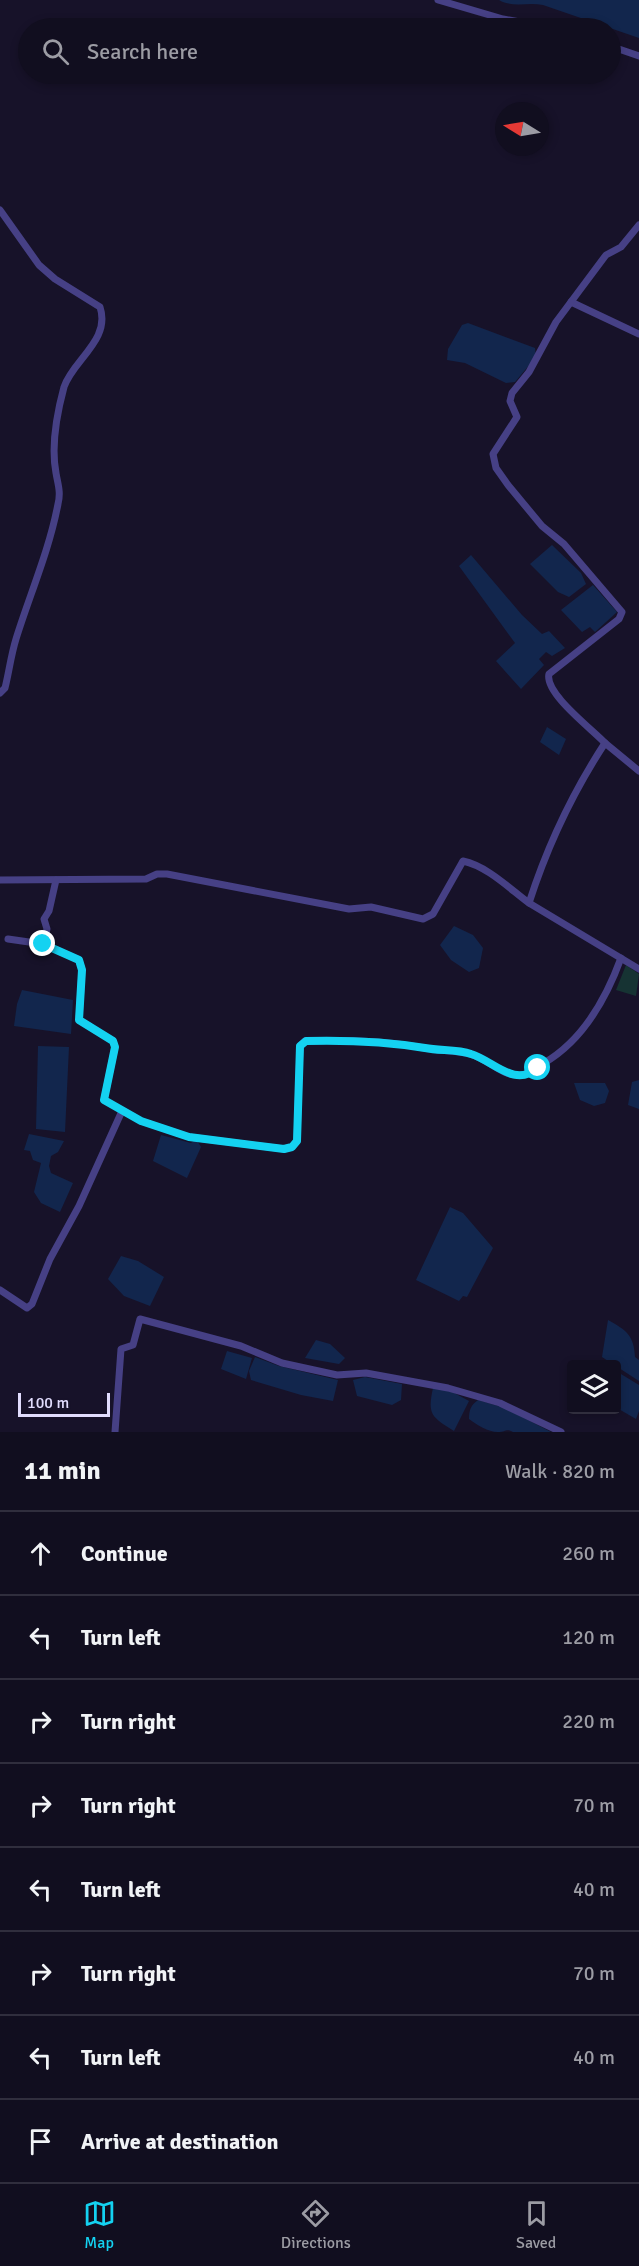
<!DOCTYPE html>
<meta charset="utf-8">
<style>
body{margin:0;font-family:Signika,sans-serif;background:#1e1c2c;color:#f1f3f6}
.controls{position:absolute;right:18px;bottom:18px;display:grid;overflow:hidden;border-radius:6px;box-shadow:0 3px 9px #0003}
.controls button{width:54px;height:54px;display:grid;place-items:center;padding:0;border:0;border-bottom:2px solid #302e3d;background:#110e1f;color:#f1f3f6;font:30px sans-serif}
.compass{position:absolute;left:495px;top:102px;width:54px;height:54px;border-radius:50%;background:#110e1f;box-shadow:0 3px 9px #0003;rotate:281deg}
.scale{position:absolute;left:18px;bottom:15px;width:92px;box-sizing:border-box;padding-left:6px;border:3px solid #e1dcfd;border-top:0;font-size:16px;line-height:21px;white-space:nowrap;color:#e1dcfd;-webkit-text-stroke:4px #171229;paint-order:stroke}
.stop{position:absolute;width:18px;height:18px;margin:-14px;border:4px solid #14d2f1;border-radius:50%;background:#fff}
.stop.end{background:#14d2f1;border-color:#fff;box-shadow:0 2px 6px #0008}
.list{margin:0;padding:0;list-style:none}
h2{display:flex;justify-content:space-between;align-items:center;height:78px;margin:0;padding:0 24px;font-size:26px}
h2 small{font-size:20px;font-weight:400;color:#9c9ca4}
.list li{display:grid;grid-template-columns:39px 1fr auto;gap:18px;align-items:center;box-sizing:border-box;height:84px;padding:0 24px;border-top:2px solid #302e3d}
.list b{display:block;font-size:22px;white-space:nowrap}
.list em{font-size:20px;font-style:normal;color:#9c9ca4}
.icon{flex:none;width:33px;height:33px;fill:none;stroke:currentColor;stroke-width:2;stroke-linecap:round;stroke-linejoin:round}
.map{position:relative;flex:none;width:639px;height:1432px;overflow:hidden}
.search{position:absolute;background:#110e1f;box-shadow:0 3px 9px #0003;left:18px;right:18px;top:18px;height:66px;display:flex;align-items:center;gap:15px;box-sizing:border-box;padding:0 21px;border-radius:33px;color:#9c9ca4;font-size:22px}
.sheet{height:750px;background:#110e1f}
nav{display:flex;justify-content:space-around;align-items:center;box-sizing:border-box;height:84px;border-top:2px solid #302e3d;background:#110e1f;font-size:16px;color:#9c9ca4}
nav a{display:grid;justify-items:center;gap:3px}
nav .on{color:#14d2f1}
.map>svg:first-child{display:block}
</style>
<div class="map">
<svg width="639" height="1432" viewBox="0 0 639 1432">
<rect width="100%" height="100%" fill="#171229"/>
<!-- green -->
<path fill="#163333" d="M 626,965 L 639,974 L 636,996 L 616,990 Z"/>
<!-- water -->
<g fill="#12264d">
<path d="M 499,0 L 639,0 L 639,38 L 543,5 C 528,2 512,8 499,0 Z"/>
<path d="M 468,323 L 535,348 L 536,357 L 515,382 L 506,383 L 465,363 L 447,360 L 448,349 L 462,325 Z"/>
<path d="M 552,545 L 581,573 L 586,584 L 569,597 L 558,592 L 530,564 Z"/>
<path d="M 471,555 L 522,615 L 542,634 L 549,631 L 565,648 L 552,656 L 546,652 L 539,659 L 544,665 L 521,689 L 496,661 L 515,643 L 459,566 Z"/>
<path d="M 593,585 L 617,612 L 595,632 L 590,627 L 582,632 L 561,610 Z"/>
<path d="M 547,727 L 566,739 L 559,755 L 540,742 Z"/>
<path d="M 454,926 L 473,935 L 483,948 L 479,968 L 469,972 L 451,960 L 440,945 Z"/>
<path d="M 22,990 L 73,1000 L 71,1034 L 14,1026 L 17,1004 Z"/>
<path d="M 38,1046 L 69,1047 L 65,1132 L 36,1129 Z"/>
<path d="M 639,1080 L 639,1109 L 628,1105 L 632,1082 Z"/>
<path d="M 574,1083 L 605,1083 L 609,1091 L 605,1103 L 594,1106 L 580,1100 Z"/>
<path d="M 29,1134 L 64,1141 L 58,1152 L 51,1156 L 49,1166 L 51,1173 L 73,1183 L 60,1212 L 41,1203 L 34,1192 L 41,1163 L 33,1160 L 30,1151 L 24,1150 Z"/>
<path d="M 161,1135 L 191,1143 L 196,1139 L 201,1147 L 187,1178 L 153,1161 Z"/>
<path d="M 450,1207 L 463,1213 L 493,1248 L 467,1297 L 463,1296 L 459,1301 L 416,1280 Z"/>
<path d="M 121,1256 L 138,1261 L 164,1277 L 150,1306 L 124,1296 L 108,1279 Z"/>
<path d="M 608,1320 C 626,1330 634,1335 635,1357 L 639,1360 L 639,1381 L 602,1357 Z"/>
<path d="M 316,1340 L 330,1344 L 345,1358 L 339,1364 L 305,1358 Z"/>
<path d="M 227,1351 L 252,1358 L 246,1379 L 221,1369 Z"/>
<path d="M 255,1357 L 279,1366 L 338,1380 L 333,1401 L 301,1395 L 251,1380 L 249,1371 Z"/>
<path d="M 616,1371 L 639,1385 L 639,1411 L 636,1419 L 617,1408 Z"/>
<path d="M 365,1377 L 402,1384 L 401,1400 L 392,1405 L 357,1396 L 353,1380 Z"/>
<path d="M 433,1388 L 447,1389 L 469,1401 L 454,1431 C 432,1417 427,1415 433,1388 Z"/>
<path d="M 478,1400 L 505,1408 L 551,1432 L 513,1432 C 506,1428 506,1432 498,1432 C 488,1432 477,1425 469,1419 C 469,1410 471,1405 478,1400 Z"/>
</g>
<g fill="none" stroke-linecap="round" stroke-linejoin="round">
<!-- minor -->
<g stroke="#464085" stroke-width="7">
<path d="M 438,0 L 503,19 L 553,28"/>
<path d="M 610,46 L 639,56"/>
<path d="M 0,210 L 39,265 L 55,279 L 100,307 C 111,340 73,360 64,387 C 57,413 51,447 56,473 C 58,485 61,492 58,504 C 49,551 30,594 16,639 C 11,655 9,672 5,688 L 0,693"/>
<path d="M 571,302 L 639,334"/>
<path d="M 605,743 C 592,729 544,693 549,674 L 619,619 L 622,612 L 564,544 L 542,526 L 508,485 L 496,468 L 493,454 L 517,417 L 510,401 L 512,393 L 529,372 L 556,322 L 606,255 L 621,247 L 639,225"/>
<path d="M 639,771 L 605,743 C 573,792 547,847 529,903 L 639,969"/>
<path d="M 0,880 L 146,879 L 157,874 L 167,874 L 349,909 L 371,907 L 423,919 L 433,914 L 463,861 C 487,866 510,889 529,903"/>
<path d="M 56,880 L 49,911 L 44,919 L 47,929 L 43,944 L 79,960 L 82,970 L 79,1020 L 113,1041 L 115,1047 L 104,1100 L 141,1121 L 189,1137 L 284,1149 L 292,1147 L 297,1141 L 300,1046 L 305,1041 C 346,1040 384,1040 424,1048 C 439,1051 456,1050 470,1054 C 487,1058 502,1077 520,1075 C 531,1074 535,1067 544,1063 C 582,1041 606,999 621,958"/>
<path d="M 8,939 L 43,944"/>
<path d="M 0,1290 L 27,1308 L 32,1304 L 50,1259 L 79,1206 L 122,1111"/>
<path d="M 115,1432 L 121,1349 L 133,1345 L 140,1319 L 241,1346 L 282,1363 L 337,1375 L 366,1373 L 448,1388 L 500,1403 L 561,1432"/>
</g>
</g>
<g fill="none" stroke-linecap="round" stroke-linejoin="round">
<!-- route -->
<path stroke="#14d2f1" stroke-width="8" d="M 43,944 L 79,960 L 82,970 L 79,1020 L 113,1041 L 115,1047 L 104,1100 L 141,1121 L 189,1137 L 284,1149 L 292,1147 L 297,1141 L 300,1046 L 306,1041 C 348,1040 383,1041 425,1048 C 440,1051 457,1049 471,1054 C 494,1061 514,1088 538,1068"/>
</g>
</svg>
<div class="controls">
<button><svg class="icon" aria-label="layers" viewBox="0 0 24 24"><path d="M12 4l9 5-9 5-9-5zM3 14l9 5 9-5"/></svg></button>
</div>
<svg class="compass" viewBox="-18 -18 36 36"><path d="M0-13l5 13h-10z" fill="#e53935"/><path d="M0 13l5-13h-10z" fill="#9c9ca4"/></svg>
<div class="scale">100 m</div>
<div class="stop" style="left:538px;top:1068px"></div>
<div class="stop end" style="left:43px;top:944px"></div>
<div class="search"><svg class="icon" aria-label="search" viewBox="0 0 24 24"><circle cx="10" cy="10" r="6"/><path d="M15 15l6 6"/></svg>Search here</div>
</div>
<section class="sheet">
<h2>11 min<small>Walk · 820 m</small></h2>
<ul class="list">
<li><svg class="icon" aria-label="ahead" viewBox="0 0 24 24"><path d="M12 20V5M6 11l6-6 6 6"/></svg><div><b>Continue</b></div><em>260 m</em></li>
<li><svg class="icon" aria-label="left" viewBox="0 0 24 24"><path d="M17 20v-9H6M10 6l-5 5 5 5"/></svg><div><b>Turn left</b></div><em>120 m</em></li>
<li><svg class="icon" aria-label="right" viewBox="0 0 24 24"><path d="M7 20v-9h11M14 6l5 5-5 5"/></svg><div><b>Turn right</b></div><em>220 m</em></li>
<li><svg class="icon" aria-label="right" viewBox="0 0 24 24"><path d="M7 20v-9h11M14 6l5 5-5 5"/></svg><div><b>Turn right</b></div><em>70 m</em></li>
<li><svg class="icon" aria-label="left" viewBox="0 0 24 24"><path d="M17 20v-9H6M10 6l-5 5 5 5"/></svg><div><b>Turn left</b></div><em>40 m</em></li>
<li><svg class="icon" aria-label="right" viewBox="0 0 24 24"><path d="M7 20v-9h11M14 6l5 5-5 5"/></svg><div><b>Turn right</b></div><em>70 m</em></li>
<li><svg class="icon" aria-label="left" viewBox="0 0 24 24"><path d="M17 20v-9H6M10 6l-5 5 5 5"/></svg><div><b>Turn left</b></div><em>40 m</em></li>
<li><svg class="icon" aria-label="arrive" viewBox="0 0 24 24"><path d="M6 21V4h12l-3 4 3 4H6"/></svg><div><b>Arrive at destination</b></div></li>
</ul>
</section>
<nav>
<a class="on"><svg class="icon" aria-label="map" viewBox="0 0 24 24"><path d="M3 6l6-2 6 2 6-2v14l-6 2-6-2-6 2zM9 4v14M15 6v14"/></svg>Map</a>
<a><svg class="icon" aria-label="directions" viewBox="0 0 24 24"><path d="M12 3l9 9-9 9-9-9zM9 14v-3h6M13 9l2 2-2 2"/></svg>Directions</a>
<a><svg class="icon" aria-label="saved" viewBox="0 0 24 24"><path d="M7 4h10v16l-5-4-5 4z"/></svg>Saved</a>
</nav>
